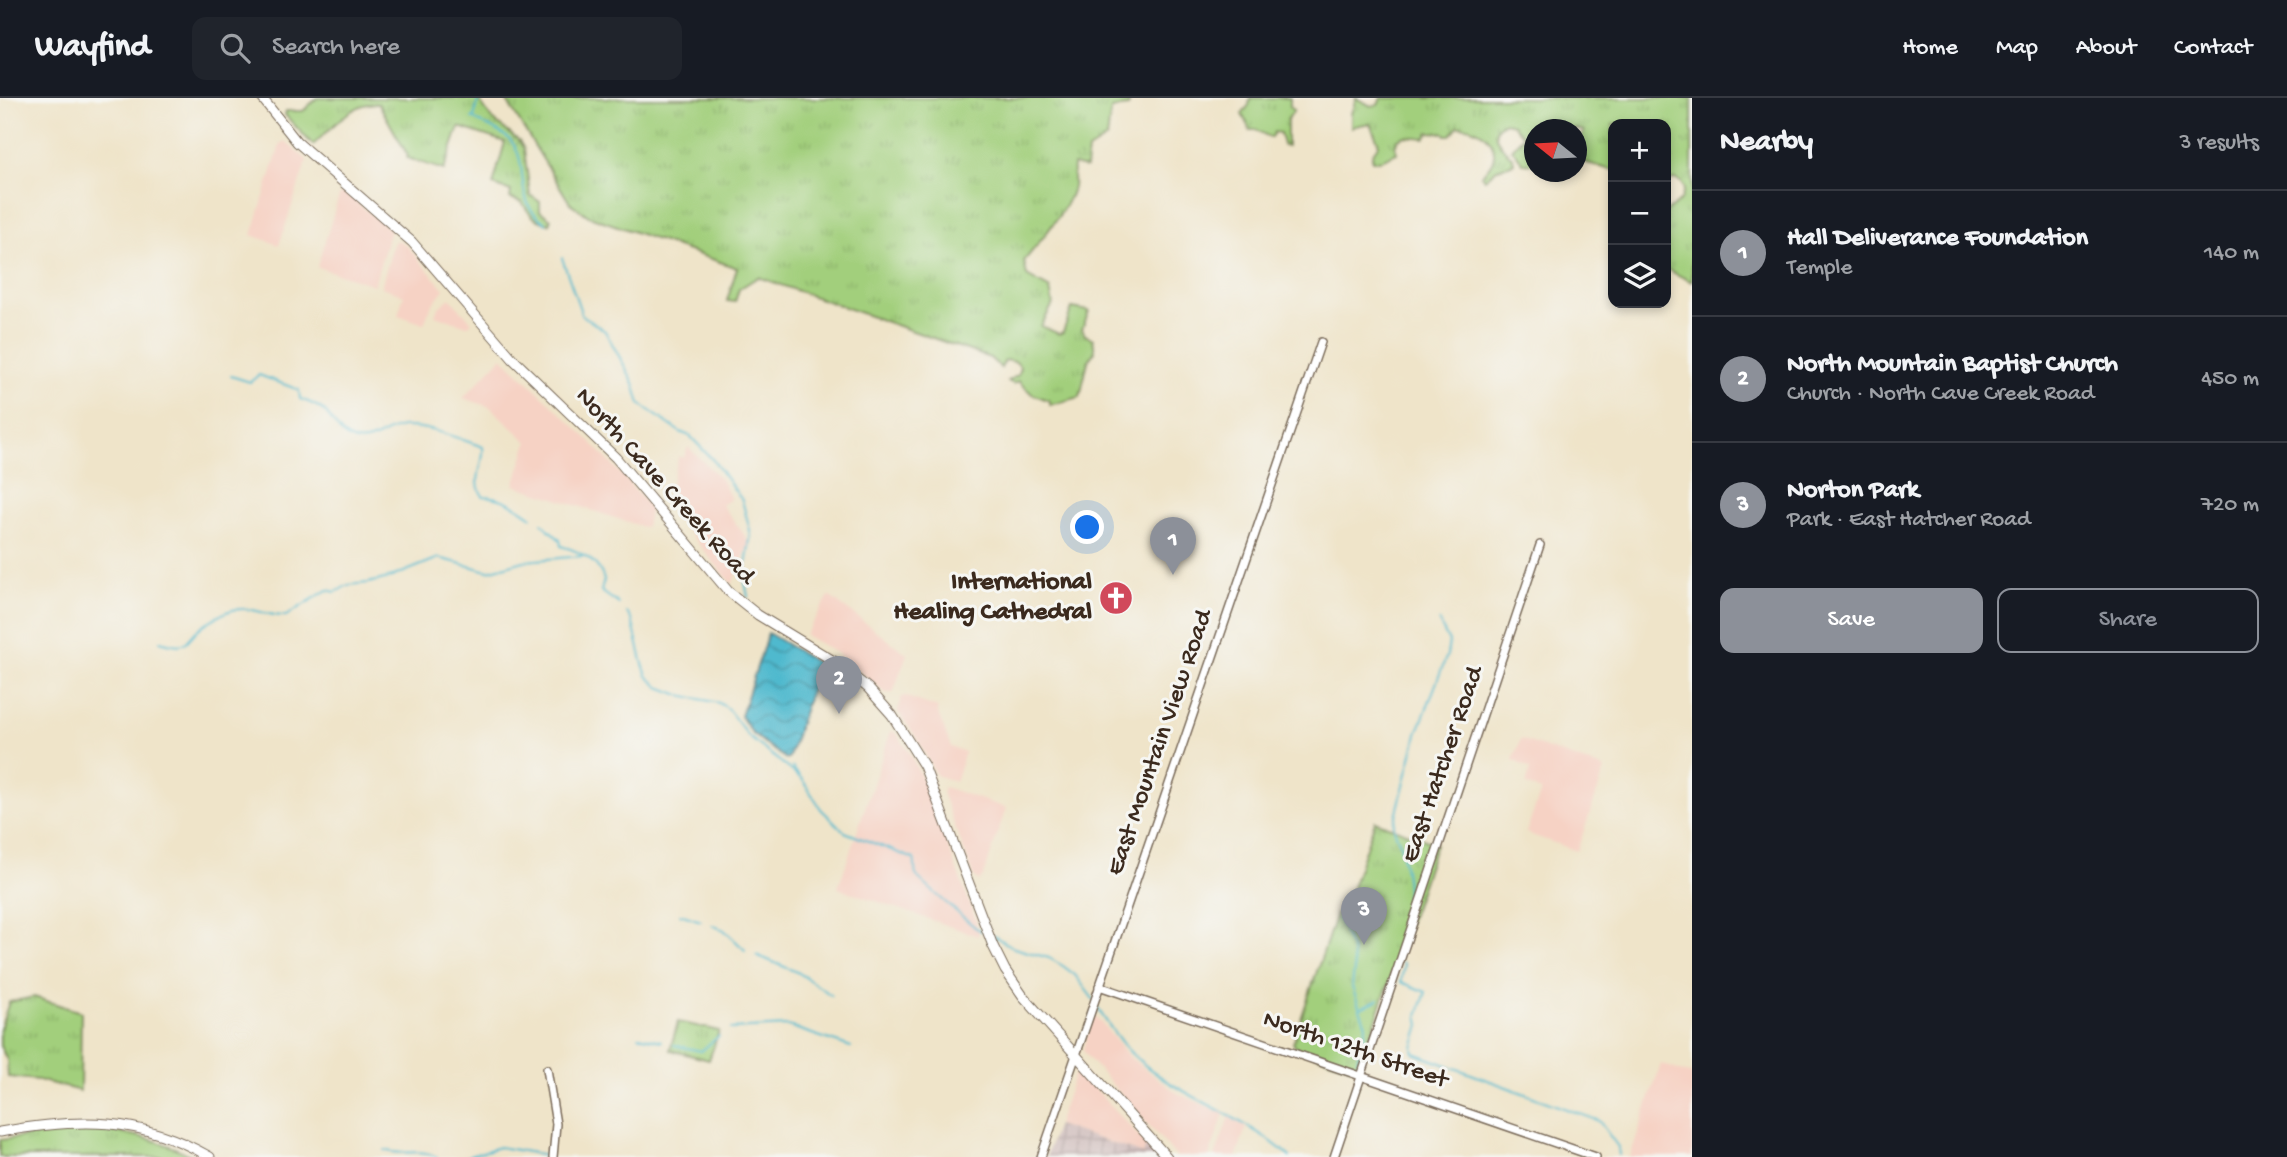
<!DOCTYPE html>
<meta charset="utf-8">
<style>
body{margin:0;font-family:"Gochi Hand",sans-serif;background:#20242c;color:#f1f3f6}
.controls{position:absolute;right:21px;top:21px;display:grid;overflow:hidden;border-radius:14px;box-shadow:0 4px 10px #0003}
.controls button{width:63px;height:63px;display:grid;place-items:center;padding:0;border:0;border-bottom:2px solid #363941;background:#171b24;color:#f1f3f6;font:35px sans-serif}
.compass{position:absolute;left:1524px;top:21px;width:63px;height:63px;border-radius:50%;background:#171b24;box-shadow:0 4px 10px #0003;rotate:288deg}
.you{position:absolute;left:1088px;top:430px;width:24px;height:24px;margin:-18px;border:5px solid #fff;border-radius:50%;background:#1a73e8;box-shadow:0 0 0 10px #1a73e833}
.badge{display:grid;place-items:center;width:46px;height:46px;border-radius:50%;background:#8c9099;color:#fff;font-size:23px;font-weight:700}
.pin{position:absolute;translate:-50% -58px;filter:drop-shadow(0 2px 4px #0008)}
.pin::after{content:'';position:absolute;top:37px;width:24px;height:21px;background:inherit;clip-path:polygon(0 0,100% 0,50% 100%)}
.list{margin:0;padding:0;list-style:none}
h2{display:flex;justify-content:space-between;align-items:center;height:91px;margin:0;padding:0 28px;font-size:30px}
h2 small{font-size:23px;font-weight:400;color:#9ea1a6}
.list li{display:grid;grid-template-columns:46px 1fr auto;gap:21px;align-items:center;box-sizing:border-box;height:126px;padding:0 28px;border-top:2px solid #363941}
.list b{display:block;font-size:26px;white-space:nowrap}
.list p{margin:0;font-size:23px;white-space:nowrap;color:#9ea1a6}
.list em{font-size:23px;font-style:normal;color:#9ea1a6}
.actions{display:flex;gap:14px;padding:21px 28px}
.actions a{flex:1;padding:16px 0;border:2px solid #8c9099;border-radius:14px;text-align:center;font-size:24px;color:#8c9099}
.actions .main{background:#8c9099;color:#fff}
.icon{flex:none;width:38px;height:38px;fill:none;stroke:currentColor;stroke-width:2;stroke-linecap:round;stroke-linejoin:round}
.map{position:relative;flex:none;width:1692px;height:1059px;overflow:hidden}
header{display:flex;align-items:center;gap:42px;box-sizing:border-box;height:98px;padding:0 35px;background:#171b24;border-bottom:2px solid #363941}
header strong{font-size:33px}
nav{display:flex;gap:38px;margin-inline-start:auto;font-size:24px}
.search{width:490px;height:63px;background:#20242c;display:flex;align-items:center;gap:18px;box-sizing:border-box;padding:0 24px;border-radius:14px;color:#9ea1a6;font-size:26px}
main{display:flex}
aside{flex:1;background:#171b24}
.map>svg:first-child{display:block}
</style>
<header>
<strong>Wayfind</strong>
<div class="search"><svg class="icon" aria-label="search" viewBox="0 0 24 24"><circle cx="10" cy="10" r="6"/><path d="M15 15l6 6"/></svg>Search here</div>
<nav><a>Home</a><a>Map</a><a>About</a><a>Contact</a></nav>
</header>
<main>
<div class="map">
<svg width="1692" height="1059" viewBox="0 0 1692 1059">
<defs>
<pattern id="industrial-grid" width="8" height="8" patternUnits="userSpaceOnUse" patternTransform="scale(1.75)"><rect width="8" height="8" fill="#d1bfbe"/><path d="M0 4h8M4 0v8" fill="none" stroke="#b4a4a3"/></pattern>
<pattern id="grass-tufts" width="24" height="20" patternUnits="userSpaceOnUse" patternTransform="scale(1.75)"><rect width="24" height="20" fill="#a2cf7c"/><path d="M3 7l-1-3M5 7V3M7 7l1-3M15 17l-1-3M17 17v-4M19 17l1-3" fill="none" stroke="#8cb26b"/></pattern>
<pattern id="water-waves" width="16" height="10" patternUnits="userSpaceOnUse" patternTransform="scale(1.75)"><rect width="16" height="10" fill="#50b9ce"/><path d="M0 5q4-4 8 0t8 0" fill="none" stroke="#4497a7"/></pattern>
</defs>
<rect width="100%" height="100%" fill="#f6f6f2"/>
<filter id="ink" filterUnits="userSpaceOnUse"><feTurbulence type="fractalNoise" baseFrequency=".0143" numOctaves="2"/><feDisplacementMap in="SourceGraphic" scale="14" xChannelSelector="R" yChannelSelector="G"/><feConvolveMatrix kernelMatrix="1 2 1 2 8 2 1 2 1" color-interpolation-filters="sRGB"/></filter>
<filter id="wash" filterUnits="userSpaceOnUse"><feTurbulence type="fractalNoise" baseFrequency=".00686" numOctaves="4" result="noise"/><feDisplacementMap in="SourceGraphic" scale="28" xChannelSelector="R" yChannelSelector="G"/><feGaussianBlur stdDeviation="1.57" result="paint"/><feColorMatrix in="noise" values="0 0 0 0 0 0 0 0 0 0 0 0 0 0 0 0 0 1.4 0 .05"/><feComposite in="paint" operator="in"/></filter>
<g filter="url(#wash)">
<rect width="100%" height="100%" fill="#efe4c9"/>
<!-- built -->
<g fill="#f6d2c4">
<path d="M 284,43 L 307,62 L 279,147 L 252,137 L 280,47 Z"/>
<path d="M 343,94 L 346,95 L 390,132 L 374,187 L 317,169 L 339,98 Z"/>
<path d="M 398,142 L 407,148 L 444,191 L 431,208 L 424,226 L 398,217 L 404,197 L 381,189 L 394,144 Z"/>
<path d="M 450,200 L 472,224 L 467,228 L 435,217 L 438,210 Z"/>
<path d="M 502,259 L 591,344 L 621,376 L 650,410 L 646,428 L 643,429 L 514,387 L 528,344 L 490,309 L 463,300 Z"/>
<path d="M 688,349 L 721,381 L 731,401 L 722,407 L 746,439 L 749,446 L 732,486 L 665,406 L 679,358 L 684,360 Z"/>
<path d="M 829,498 L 907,556 L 893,595 L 886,595 L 838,556 L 805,537 Z"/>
<path d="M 904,598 L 938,610 L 937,613 L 951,649 L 965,654 L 955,684 L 936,677 L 916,639 L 898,614 L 901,600 Z"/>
<path d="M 891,633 L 896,635 L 908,652 L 924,684 L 976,823 L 979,834 L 978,838 L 838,790 Z"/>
<path d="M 1521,641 L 1605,671 L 1577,753 L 1526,735 L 1541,693 L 1526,687 L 1530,671 L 1513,662 Z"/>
<path d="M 944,689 L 1006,710 L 983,779 L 979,783 L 974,779 L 942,694 Z"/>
<path d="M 1094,916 L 1129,959 L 1177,995 L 1224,1016 L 1209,1059 L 1177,1059 L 1085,956 L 1083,951 Z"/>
<path d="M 1661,966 L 1692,977 L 1692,1059 L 1630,1059 Z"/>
<path d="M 1080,974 L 1147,1047 L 1143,1056 L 1057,1027 L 1075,975 Z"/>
<path d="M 1229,1019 L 1246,1030 L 1236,1059 L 1215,1059 Z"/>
</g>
<!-- industrial -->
<path fill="url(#industrial-grid)" d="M 1057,1027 L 1143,1056 L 1147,1047 L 1158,1059 L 1046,1059 Z"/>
<!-- grass -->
<g fill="url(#grass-tufts)" stroke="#6e7c4d" stroke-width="2">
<path d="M 317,0 L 485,0 L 480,4 L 492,21 L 519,43 L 524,51 L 530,97 L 540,104 L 540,113 L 551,121 L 551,124 L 549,126 C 534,122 529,116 522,104 L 510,100 L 511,93 L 493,87 L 505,44 L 459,29 L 444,72 L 407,60 L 408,58 L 379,6 C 354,1 330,32 313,47 L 285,17 L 286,13 L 303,13 Z"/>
<path d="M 505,0 L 1130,0 L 1128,9 L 1112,11 C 1108,21 1109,29 1107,40 L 1088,52 L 1086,70 L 1073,67 C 1072,75 1074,82 1073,89 C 1068,111 1038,146 1024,163 L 1027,178 L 1050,191 L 1053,206 L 1041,228 L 1059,236 L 1063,234 L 1072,210 L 1089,213 L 1082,231 L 1085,237 L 1093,241 L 1095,253 L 1088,263 L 1080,299 L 1050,307 L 1050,303 L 1032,296 L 1018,283 L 1014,286 L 1008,283 L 1018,277 L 1020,269 L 1016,264 L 1005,262 L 1001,270 L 990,260 L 758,179 L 739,191 L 735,204 L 727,203 L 737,170 L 589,118 L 570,105 Z"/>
<path d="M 1250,0 L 1290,0 L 1290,8 L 1294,12 L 1287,22 L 1287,48 L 1283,47 L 1280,35 L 1274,34 L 1271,40 L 1256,32 L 1250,32 L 1242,16 L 1249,7 Z"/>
<path d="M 1356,0 L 1371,8 L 1378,7 L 1381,0 L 1692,0 L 1692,184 L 1666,171 L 1666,114 L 1681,102 L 1684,91 L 1681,84 L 1676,81 L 1666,83 L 1666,26 L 1613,26 L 1613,72 L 1611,72 L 1577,62 L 1577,51 L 1584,33 L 1576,31 L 1534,32 L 1534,66 L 1523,65 L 1512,51 L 1523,38 L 1513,26 L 1505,24 C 1484,34 1503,49 1513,61 L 1514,65 L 1497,71 L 1485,81 L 1481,77 C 1509,55 1488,29 1458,28 L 1451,37 L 1446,37 L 1444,35 L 1429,34 L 1425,40 L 1405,38 L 1398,41 L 1395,48 L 1397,55 L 1379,63 L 1372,63 L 1372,56 L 1379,46 L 1370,25 L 1351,29 L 1351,16 Z"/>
<path d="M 1375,723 L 1436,746 L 1361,966 L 1354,970 L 1297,951 L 1293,945 L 1336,816 L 1344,813 Z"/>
<path d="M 34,899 L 81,914 L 80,993 L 38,982 L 8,979 L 7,962 L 0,948 L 0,931 L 9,904 Z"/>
<path d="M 678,924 L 719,933 L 709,962 L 670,952 Z"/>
<path d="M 76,1031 C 118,1032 157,1039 194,1059 L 0,1059 L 0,1042 Z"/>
</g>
<!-- water -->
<path fill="url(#water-waves)" stroke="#467276" stroke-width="2" d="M 768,535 L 819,566 L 789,659 L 786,661 L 753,636 L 741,618 Z"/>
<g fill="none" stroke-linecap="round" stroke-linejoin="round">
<!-- stream -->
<g stroke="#50b9ce" stroke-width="2">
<path d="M 472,20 C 484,27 500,32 510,42 C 527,60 518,89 530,110 C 534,116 541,121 546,126"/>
<path d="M 474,20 L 478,2 L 482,0"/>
<path d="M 562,160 L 582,217 L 605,233 L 634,285 L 640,306 L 680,334 L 690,338 L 713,362 L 742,402 L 751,436 L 744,479 L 748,499"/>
<path d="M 231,278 L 250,284 L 259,277 L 299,292 L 300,301 C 309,304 319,308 325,314 C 336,326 339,338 356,343 C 372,347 386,330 403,329 C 430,328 457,340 483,349 C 485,366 471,382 483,398 C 501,398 518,409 532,419"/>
<path d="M 542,425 L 560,442 L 561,448 C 579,453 599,463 604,482 L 601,493 L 619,506"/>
<path d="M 627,515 L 632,522 L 642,563 L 647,578 L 659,589 L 680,597 L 719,605 L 727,610 L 749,639 L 802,681 L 821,711 L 845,734 L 914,761 C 916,766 914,772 916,777 C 918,782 968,823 976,830 L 982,833"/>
<path d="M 160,543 C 192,552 182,544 202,528 C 208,523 219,518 226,514 C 247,505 266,519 286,518 L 327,492 L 336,494 L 348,487 L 368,485 L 389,480 L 439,460 L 488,473 L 524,463 L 583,458"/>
<path d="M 792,669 L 800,679"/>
<path d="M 680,816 L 701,823"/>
<path d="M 1338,821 L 1352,853 L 1354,872 L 1352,889 L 1366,927 L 1364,939 L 1357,962"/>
<path d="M 712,827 L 724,832 L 745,852"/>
<path d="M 994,838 L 1014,850 L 1049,860 L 1063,868 L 1075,877 L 1093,901"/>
<path d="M 756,857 L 799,875 L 831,897"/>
<path d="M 1399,860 C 1395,841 1408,813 1407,790 C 1406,776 1403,760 1400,746 C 1398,737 1393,736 1394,726 L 1417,636 L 1447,557 L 1449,544 L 1439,524"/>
<path d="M 1402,865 L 1404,867 L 1401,884 L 1426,894 L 1418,917 L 1420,927 L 1413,949 L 1414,955 L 1599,1023 L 1618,1049 L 1619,1057"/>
<path d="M 1097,909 C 1107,925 1119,943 1132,956 C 1177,999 1243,1016 1290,1059"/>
<path d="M 1361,910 L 1379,901"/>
<path d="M 731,931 L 788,928 L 851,949"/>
<path d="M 639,938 L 662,943"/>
<path d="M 674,947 L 701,953 L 719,938"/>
<path d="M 385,1052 C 403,1059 418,1049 437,1059"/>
<path d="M 466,1059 L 499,1049 L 546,1057"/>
</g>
</g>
</g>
<g filter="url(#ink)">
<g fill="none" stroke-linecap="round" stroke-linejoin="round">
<!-- minor casing -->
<g stroke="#7a6b5a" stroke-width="10">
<g id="minor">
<path d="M 1099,888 L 1596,1059"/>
<path d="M 547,971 L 556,1026 L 553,1059"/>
<path d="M 1041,1059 L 1321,244"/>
<path d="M 1334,1059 L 1540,447"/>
</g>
</g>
<!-- major casing -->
<g stroke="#7a6b5a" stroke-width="11">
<g id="major">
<path d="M 262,0 L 297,44 L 412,144 L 513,261 L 616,360 L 728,493 L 758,517 L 837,565 L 868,590 L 892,617 L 924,668 L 993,848 L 1005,872 L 1023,898 L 1167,1059"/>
<path d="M 0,1034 C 78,1020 140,1018 210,1059"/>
</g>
</g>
<!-- minor -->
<use href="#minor" stroke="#fff" stroke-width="7"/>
<!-- major -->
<use href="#major" stroke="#fff" stroke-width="9"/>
</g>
</g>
<!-- icons -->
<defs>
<g id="church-disc" transform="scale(1.75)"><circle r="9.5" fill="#d1495b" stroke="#f6f6f2"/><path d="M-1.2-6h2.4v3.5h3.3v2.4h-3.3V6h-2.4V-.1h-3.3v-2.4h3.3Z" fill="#fff"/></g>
</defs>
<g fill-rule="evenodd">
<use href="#church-disc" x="1116" y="500"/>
</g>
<g text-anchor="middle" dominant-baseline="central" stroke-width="6" stroke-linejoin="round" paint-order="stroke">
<!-- street labels -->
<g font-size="26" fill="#3b2a1e" stroke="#f6f6f2">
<text transform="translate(664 389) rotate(48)">North Cave Creek Road</text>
<text transform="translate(1161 645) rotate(-71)">East Mountain View Road</text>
<text transform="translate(1444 667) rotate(-71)">East Hatcher Road</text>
<text transform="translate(1355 953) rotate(19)">North 12th Street</text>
</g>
<!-- poi labels -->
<g font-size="26" font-weight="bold" fill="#3b2a1e" stroke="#f6f6f2" text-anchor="end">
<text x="1092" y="485">International<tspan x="1092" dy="30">Healing Cathedral</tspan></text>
</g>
</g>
</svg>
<div class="controls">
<button>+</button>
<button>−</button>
<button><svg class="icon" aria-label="layers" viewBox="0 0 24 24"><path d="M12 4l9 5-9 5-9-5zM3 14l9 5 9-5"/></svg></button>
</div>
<svg class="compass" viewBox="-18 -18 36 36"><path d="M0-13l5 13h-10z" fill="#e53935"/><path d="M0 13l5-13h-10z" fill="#9ea1a6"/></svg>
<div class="you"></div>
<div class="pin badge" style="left:1173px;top:477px">1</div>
<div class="pin badge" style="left:839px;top:616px">2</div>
<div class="pin badge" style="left:1364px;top:847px">3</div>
</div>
<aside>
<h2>Nearby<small>3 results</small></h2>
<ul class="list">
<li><span class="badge">1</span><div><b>Hall Deliverance Foundation</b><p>Temple</p></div><em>140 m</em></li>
<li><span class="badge">2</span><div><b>North Mountain Baptist Church</b><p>Church · North Cave Creek Road</p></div><em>450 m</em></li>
<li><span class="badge">3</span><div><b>Norton Park</b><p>Park · East Hatcher Road</p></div><em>720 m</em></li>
</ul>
<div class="actions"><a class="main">Save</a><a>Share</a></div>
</aside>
</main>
